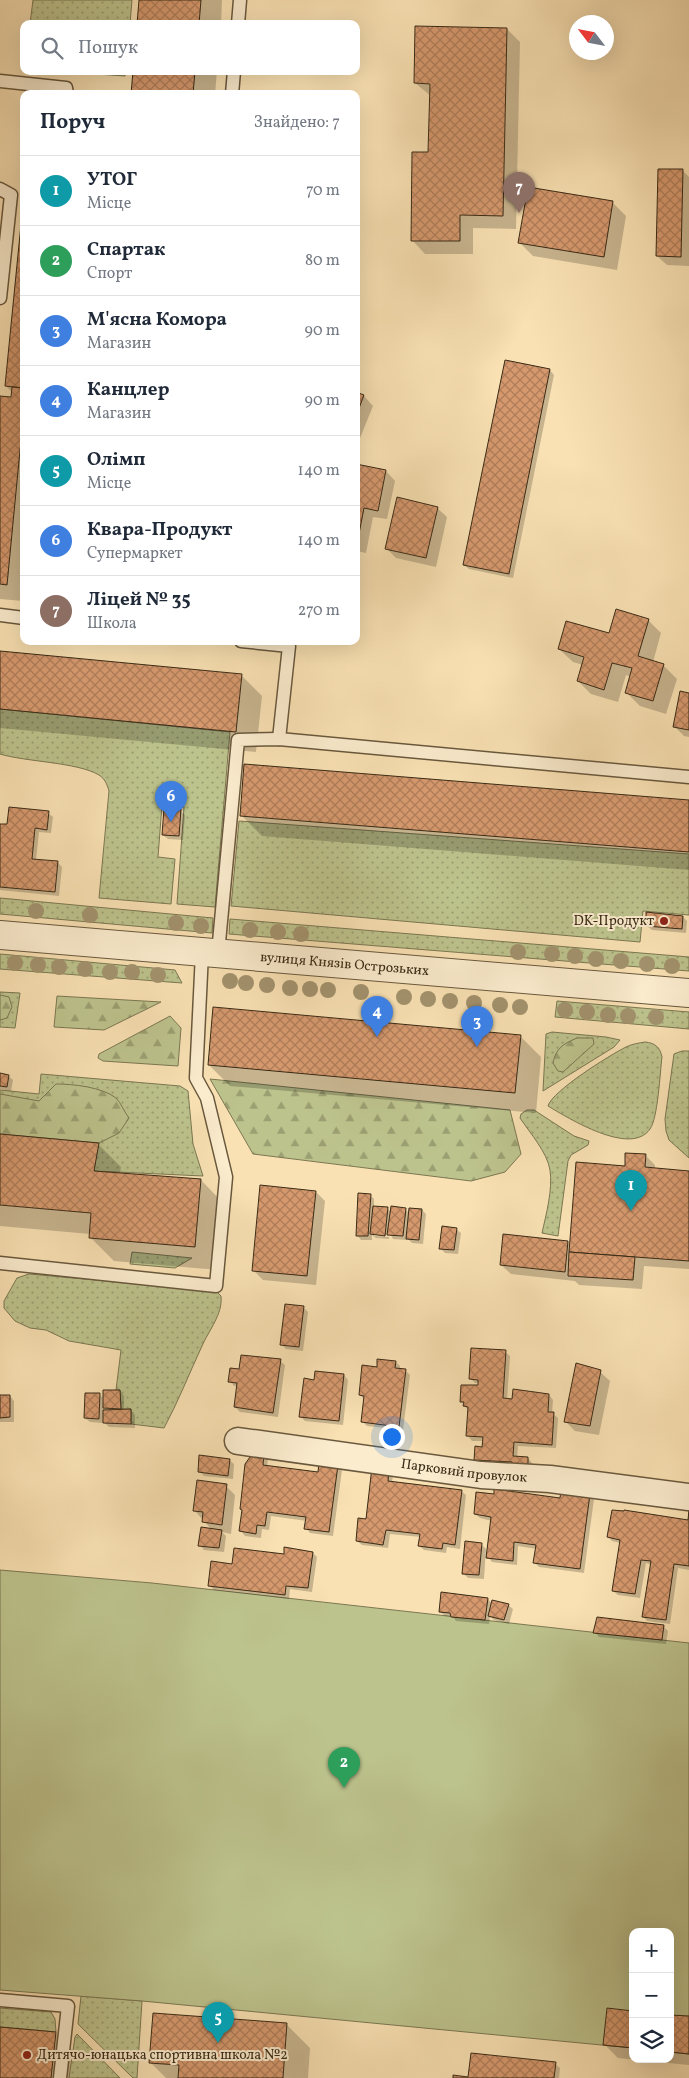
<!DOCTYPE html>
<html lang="uk">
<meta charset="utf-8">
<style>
body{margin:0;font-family:Vollkorn,serif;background:#f2f2f3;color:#1f2937}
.controls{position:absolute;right:15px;bottom:15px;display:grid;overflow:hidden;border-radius:10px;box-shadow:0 5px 20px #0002}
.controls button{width:45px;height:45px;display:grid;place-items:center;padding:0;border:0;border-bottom:1px solid #e0e1e3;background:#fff;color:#1f2937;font:25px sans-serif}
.compass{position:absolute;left:569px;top:15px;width:45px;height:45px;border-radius:50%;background:#fff;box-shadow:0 5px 20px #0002;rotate:302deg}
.you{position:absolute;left:391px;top:1436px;width:18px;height:18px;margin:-12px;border:4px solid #fff;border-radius:50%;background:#1a73e8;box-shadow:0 0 0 8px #1a73e833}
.badge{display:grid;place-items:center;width:32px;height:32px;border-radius:50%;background:#111827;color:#fff;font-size:16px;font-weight:700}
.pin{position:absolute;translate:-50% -41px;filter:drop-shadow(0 1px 2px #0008)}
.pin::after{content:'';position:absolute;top:26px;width:18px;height:15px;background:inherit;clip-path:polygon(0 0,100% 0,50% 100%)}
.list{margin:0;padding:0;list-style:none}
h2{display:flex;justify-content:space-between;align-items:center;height:65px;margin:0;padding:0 20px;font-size:21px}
h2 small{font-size:16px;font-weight:400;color:#747a83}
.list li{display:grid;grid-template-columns:32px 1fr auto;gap:15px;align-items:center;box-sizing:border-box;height:70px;padding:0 20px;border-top:1px solid #e0e1e3}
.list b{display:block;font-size:19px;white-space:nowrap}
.list p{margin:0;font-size:16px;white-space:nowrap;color:#747a83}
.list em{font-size:16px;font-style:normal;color:#747a83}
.icon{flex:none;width:28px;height:28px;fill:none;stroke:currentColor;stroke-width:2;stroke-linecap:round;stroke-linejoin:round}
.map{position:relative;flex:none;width:689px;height:2078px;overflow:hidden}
.search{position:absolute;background:#fff;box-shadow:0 5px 20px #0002;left:20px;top:20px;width:340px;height:55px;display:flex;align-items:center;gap:12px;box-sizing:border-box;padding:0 18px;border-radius:10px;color:#747a83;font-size:19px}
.panel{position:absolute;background:#fff;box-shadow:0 5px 20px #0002;left:20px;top:90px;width:340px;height:555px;border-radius:10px}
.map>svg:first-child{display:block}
</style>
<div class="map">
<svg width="689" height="2078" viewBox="0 0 689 2078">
<defs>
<pattern id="grass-dots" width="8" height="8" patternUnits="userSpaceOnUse" patternTransform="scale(1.25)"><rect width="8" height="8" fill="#bdc38d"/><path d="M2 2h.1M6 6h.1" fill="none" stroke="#9b9f72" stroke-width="1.8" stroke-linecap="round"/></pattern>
<pattern id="forest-firs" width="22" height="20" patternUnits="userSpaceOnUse" patternTransform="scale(1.25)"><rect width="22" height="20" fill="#bdc38d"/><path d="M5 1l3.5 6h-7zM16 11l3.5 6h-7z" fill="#9b9f72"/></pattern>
<pattern id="building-cross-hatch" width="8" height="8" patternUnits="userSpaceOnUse" patternTransform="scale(1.25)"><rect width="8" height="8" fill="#d6996e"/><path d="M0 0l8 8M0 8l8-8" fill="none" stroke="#af7d59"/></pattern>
</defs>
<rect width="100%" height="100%" fill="#f9e1b3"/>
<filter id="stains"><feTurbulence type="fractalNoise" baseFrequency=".004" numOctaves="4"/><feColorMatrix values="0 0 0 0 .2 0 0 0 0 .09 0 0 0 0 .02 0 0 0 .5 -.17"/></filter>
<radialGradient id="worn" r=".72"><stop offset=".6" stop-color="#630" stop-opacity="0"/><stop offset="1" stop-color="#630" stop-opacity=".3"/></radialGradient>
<!-- grass -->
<g fill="url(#grass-dots)" stroke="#7b7752">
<path d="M 33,0 L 132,0 L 130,24 L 30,24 Z"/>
<path d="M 54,71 L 126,71 L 125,76 Z"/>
<path d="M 0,709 L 230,732 L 215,907 L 177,904 L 184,807 L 162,805 L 158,857 L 175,859 L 171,904 L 99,898 L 109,791 C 107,784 105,779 99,775 C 77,762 26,762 0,754 Z"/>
<path d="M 239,821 L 689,854 L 689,915 L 643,911 L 640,942 L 231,906 Z"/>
<path d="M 0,898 L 213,918 L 212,933 L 0,914 Z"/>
<path d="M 230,919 L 689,957 L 689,971 L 229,934 Z"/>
<path d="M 0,954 L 175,970 L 182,983 L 0,969 Z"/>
<path d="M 0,992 L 20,993 L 15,1028 L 0,1027 Z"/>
<path d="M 557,1001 L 689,1012 L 689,1029 L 555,1017 Z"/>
<path d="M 552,1032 L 606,1037 L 620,1040 L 614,1047 L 543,1091 L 546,1034 Z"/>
<path d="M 645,1042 C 655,1043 660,1047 662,1057 C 660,1072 658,1118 650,1129 C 631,1157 568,1118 548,1106 C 552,1091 610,1055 626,1047 C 632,1044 639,1043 645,1042 Z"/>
<path d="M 682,1051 L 689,1051 L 689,1158 L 669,1140 L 666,1131 L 665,1119 L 674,1054 Z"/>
<path d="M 41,1074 L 180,1086 L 188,1091 L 193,1144 L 203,1176 L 94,1171 L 98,1143 L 0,1134 L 0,1090 L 39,1094 Z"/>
<path d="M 527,1110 L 534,1110 L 574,1136 L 589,1141 L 588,1145 L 571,1155 L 568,1161 L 558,1236 L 542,1233 C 546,1215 553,1189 550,1170 C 547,1152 530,1133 520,1118 L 521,1114 Z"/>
<path d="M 132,1252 L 192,1258 L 175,1268 L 130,1264 Z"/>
<path d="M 29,1274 L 208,1290 L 217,1292 L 221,1296 C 223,1314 209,1330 202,1346 C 189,1374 178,1402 164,1428 L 131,1424 L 131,1409 L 121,1409 L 120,1390 L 116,1390 L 121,1350 L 69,1341 L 46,1330 L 30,1328 L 15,1321 L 4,1308 L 4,1301 L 17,1278 Z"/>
<path d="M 81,1996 L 142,2001 L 137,2078 L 133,2078 L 78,2024 Z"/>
<path d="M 0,2008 L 51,2012 L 55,2019 L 56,2032 L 0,2027 Z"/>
<path d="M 77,2034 L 120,2078 L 69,2078 L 75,2037 Z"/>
</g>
<!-- forest -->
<g fill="url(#forest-firs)" stroke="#7b7752">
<path d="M 0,995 L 9,997 L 12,1007 L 7,1018 L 0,1020 Z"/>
<path d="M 57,996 L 161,1002 L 104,1030 L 54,1027 Z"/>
<path d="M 170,1016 L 181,1028 L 178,1066 L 103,1061 L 98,1058 L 99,1054 Z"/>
<path d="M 577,1038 L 593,1038 L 594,1044 L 563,1072 L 558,1071 L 553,1063 C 556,1048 563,1044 577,1038 Z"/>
<path d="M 210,1079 L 510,1110 L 521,1154 L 505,1172 L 471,1181 L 253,1154 Z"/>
<path d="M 56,1084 C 73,1084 102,1087 116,1098 C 121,1103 125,1113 129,1118 L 119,1133 L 99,1143 L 0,1134 L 0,1094 L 39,1101 Z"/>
</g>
<!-- pitch -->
<path fill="#bdc38d" stroke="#7b7752" d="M 0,1570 L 152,1583 L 689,1643 L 689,2054 L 670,2052 L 670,1932 L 633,1932 L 633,2048 L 142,2001 L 0,1990 Z"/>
<!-- shadow -->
<g fill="#0003">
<path d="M 140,0 L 222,0 L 221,24 L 138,24 Z"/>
<path d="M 507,29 L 520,42 L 516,229 L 473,228 L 473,254 L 425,254 L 412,240 L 429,153 L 431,96 L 415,83 Z"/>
<path d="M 134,71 L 217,71 L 215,94 L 132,94 Z"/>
<path d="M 682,170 L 689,177 L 689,266 L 667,265 L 657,256 Z"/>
<path d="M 529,188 L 613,203 L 626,216 L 617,270 L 533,256 L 519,242 Z"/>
<path d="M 24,207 L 24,593 L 23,601 L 0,599 L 0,397 L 13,398 L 13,393 L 6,386 Z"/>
<path d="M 506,361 L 550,370 L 554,375 L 513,578 L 469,569 L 464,565 Z"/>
<path d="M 356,393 L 364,396 L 373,406 L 356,448 Z"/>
<path d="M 356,466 L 386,471 L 395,481 L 387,519 L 373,517 L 366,553 L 356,551 Z"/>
<path d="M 437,508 L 447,517 L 436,567 L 396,558 L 386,548 Z"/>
<path d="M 648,620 L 661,633 L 653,662 L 663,665 L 677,679 L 666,714 L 640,706 L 627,693 L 631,677 L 626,675 L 618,702 L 591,694 L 578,681 L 583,665 L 573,662 L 559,649 L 610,635 Z"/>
<path d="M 0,652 L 241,675 L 262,696 L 256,752 L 0,728 Z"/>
<path d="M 689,694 L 689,737 L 684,736 L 674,726 Z"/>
<path d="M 689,801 L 689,870 L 262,836 L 241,815 Z"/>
<path d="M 180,811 L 185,815 L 183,840 L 168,839 L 163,835 Z"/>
<path d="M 48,813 L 53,817 L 51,833 L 39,832 L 36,860 L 57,862 L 62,867 L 59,896 L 0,890 L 0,825 L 8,826 Z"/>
<path d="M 683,917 L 687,921 L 686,933 L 652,930 L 647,926 Z"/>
<path d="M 520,1036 L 541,1057 L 536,1113 L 230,1086 L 209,1065 Z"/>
<path d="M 0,1075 L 8,1076 L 13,1080 L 11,1091 L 0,1089 Z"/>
<path d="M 0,1135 L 98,1144 L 121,1167 L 120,1174 L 201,1180 L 224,1204 L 218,1270 L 114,1261 L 90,1237 L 90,1234 L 0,1226 Z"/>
<path d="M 646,1156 L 655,1165 L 655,1169 L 689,1172 L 689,1269 L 644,1266 L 642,1289 L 579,1285 L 575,1281 L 511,1274 L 501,1265 L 568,1242 L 571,1246 Z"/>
<path d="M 316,1192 L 325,1201 L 316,1285 L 263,1280 L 254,1271 Z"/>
<path d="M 370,1195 L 374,1199 L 374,1207 L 388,1209 L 391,1212 L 406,1210 L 409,1213 L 422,1210 L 426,1214 L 423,1244 L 412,1243 L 407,1238 L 407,1240 L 393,1239 L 391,1235 L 374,1233 L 374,1236 L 389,1237 L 389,1239 L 376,1238 L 372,1235 L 372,1240 L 361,1240 L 357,1235 Z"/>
<path d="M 456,1229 L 461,1233 L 458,1254 L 445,1253 L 440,1248 Z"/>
<path d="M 304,1308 L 308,1312 L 303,1351 L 286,1349 L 281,1344 Z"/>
<path d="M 505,1352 L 510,1356 L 507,1400 L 549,1395 L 553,1400 L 552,1413 L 558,1418 L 556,1448 L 518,1446 L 517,1458 L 528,1458 L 532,1463 L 532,1470 L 480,1464 L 475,1460 L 483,1448 L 484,1441 L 472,1441 L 468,1436 L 469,1411 L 461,1401 L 479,1387 L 479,1383 L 475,1383 L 471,1379 Z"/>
<path d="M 280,1361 L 285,1365 L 278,1417 L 240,1412 L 235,1407 L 238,1386 L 234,1386 L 230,1381 L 240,1370 Z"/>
<path d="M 396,1362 L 400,1366 L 400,1370 L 405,1370 L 410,1375 L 403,1430 L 367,1426 L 362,1421 L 365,1400 L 360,1395 L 378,1368 Z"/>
<path d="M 600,1372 L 610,1381 L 599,1435 L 575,1431 L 566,1422 Z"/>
<path d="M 344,1375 L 348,1380 L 343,1425 L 305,1421 L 300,1416 L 315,1381 Z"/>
<path d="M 120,1391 L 124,1396 L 124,1411 L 130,1410 L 135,1415 L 135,1428 L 109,1427 L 103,1421 L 103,1423 L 90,1422 L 85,1418 L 99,1394 L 104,1399 Z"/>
<path d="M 10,1396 L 14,1401 L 14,1422 L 0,1422 L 0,1397 Z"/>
<path d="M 263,1456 L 268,1460 L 267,1467 L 319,1474 L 337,1466 L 342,1470 L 333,1536 L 310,1533 L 306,1528 L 307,1521 L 271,1516 L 269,1530 L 262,1529 L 261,1538 L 245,1536 L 241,1531 L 243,1511 L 241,1509 Z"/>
<path d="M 229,1460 L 234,1464 L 233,1479 L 204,1476 L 199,1471 Z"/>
<path d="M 388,1471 L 393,1475 L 392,1482 L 461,1491 L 466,1495 L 460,1549 L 447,1547 L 446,1553 L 424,1550 L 419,1546 L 421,1537 L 390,1534 L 388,1548 L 362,1545 L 357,1541 Z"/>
<path d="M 226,1486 L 235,1495 L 231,1534 L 222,1532 L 226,1536 L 224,1552 L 204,1550 L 200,1545 L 212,1530 L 194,1510 Z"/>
<path d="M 589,1495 L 594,1499 L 584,1573 L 539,1567 L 535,1563 L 537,1549 L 518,1546 L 517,1565 L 492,1562 L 488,1557 L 492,1521 L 480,1518 L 475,1514 L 495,1496 L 561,1499 Z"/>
<path d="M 689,1519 L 689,1570 L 678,1568 L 670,1624 L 647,1621 L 643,1616 L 652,1565 L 646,1563 L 640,1598 L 618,1595 L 613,1591 L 620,1543 L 612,1541 L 608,1537 L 689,1521 Z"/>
<path d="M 481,1544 L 486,1549 L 484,1579 L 468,1578 L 463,1573 Z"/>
<path d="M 313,1553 L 317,1557 L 312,1592 L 290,1589 L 289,1599 L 214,1590 L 209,1585 L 233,1565 L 285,1556 Z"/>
<path d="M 488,1599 L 492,1604 L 508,1605 L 513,1609 L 509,1624 L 494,1620 L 490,1617 L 489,1624 L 456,1621 L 453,1617 L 445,1616 L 440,1612 Z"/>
<path d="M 663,1626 L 668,1631 L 666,1644 L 599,1637 L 595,1632 Z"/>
<path d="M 633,2012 L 633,2059 L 670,2059 L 670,2016 L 689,2018 L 689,2065 L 618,2058 L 605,2045 Z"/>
<path d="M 287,2025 L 310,2048 L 308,2078 L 166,2078 L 150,2062 Z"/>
<path d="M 0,2028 L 55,2033 L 72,2050 L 69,2078 L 0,2078 Z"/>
<path d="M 555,2064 L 560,2068 L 559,2078 L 469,2078 Z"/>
</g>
<!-- building -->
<g fill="url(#building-cross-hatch)" stroke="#392b16">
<path d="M 139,0 L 201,0 L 199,24 L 137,24 Z"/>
<path d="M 415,26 L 507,28 L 503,216 L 460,215 L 460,241 L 411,241 L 412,152 L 428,152 L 430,84 L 414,83 Z"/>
<path d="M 133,71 L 195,71 L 193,94 L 131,94 Z"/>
<path d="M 658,169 L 683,169 L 681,257 L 656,256 Z"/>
<path d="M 528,187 L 613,201 L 604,257 L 518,243 Z"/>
<path d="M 24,194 L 24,388 L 5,386 Z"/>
<path d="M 505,360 L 550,369 L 509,574 L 463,565 Z"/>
<path d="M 12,387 L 24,388 L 24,409 L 7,585 L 0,584 L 0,396 L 11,397 Z"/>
<path d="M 356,392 L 364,395 L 356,416 Z"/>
<path d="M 356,464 L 386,470 L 378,511 L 364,508 L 357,544 Z"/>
<path d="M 397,497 L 438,507 L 426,558 L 385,549 Z"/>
<path d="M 616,609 L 649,619 L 638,656 L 664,664 L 653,701 L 625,693 L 632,668 L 612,663 L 604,690 L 577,681 L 584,657 L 558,649 L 566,621 L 609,633 Z"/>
<path d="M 0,651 L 242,674 L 236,732 L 0,709 Z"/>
<path d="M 680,691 L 689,693 L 689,730 L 673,727 Z"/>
<path d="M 244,764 L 689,800 L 689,852 L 240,816 Z"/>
<path d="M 9,807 L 49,811 L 47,830 L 35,828 L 32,859 L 58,861 L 55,892 L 0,887 L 0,824 L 7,824 Z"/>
<path d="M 164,808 L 181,809 L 179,836 L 162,835 Z"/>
<path d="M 646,912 L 683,916 L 682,929 L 646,926 Z"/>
<path d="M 213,1007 L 521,1035 L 515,1093 L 208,1065 Z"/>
<path d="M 0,1073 L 9,1075 L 7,1087 L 0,1086 Z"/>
<path d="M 0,1134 L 99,1143 L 94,1171 L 201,1179 L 195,1247 L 89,1238 L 91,1213 L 0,1205 Z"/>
<path d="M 625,1153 L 646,1154 L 645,1167 L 689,1171 L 689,1261 L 569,1252 L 576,1162 L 625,1166 Z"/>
<path d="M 260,1185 L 316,1191 L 307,1276 L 252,1271 Z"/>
<path d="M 358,1193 L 371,1194 L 368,1236 L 356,1236 Z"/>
<path d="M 373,1206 L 388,1207 L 385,1236 L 370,1234 Z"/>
<path d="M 391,1206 L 406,1208 L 403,1236 L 387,1235 Z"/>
<path d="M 409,1208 L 422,1209 L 419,1240 L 406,1239 Z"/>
<path d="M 442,1226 L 457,1228 L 454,1250 L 439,1249 Z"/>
<path d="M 503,1234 L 568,1241 L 565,1272 L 500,1265 Z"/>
<path d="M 569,1252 L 635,1257 L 633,1280 L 568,1276 Z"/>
<path d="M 285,1304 L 304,1306 L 299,1347 L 280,1345 Z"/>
<path d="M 471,1348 L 506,1350 L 503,1398 L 512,1399 L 513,1389 L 549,1394 L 548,1412 L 554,1412 L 552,1445 L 514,1442 L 513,1456 L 528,1457 L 528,1466 L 513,1465 L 512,1462 L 474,1460 L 475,1446 L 482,1447 L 483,1437 L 466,1436 L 468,1407 L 463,1406 L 464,1402 L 460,1402 L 461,1385 L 478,1385 L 478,1380 L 469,1379 Z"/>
<path d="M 241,1355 L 281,1359 L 273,1413 L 234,1407 L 237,1383 L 228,1382 L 230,1368 L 239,1369 Z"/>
<path d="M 377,1359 L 396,1361 L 395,1368 L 406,1369 L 399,1427 L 361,1422 L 364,1396 L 359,1395 L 362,1365 L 377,1367 Z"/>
<path d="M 576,1363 L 601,1370 L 590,1426 L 564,1422 Z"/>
<path d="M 315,1371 L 344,1374 L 339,1421 L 299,1417 L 304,1378 L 314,1380 Z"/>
<path d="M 103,1390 L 120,1390 L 121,1409 L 103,1408 Z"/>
<path d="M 85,1393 L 100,1393 L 99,1419 L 84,1418 Z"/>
<path d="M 0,1395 L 10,1395 L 10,1417 L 0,1418 Z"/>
<path d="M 131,1409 L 131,1424 L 103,1423 L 103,1410 Z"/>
<path d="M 257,1454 L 264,1454 L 263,1465 L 318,1472 L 319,1462 L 338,1465 L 329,1532 L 304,1529 L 306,1517 L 267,1512 L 265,1526 L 257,1525 L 256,1534 L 239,1531 L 242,1510 L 240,1509 L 245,1464 L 250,1457 Z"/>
<path d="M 199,1455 L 230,1459 L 228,1476 L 198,1472 Z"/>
<path d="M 372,1467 L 389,1470 L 388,1481 L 462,1490 L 455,1545 L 443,1543 L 442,1549 L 418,1546 L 420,1534 L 386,1530 L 383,1545 L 356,1541 L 358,1518 L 366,1519 Z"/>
<path d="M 197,1480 L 227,1484 L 222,1525 L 202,1522 L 203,1512 L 193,1511 Z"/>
<path d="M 494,1489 L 560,1498 L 561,1490 L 590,1494 L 580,1569 L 533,1563 L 536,1545 L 514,1542 L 513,1561 L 486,1558 L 491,1517 L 474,1514 L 476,1492 L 494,1494 Z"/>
<path d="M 612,1510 L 624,1511 L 624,1510 L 688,1520 L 689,1510 L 689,1566 L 674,1564 L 666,1620 L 642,1617 L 651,1561 L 641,1560 L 635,1594 L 612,1591 L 620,1540 L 607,1537 Z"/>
<path d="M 201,1527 L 222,1530 L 219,1548 L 198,1546 Z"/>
<path d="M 465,1541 L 482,1543 L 479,1575 L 462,1574 Z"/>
<path d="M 284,1547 L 313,1552 L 308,1588 L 286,1586 L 285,1595 L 208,1586 L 211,1561 L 232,1564 L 234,1548 L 284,1554 Z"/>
<path d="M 441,1592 L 488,1598 L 485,1620 L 451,1617 L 450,1613 L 439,1612 Z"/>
<path d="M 492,1600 L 509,1604 L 504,1620 L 488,1616 Z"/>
<path d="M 597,1617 L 664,1625 L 662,1640 L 593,1633 Z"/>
<path d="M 607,2008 L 633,2011 L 633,2048 L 603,2045 Z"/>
<path d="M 153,2013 L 287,2023 L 283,2078 L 178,2078 L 179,2065 L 149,2063 Z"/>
<path d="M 670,2015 L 689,2016 L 689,2054 L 670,2052 Z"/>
<path d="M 0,2027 L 56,2032 L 51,2078 L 0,2078 Z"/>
<path d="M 471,2053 L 556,2062 L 554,2078 L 453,2078 L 453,2075 L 468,2077 Z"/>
</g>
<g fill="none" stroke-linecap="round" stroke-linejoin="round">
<!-- service casing -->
<g stroke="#69583d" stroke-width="15">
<g id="service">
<path d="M 238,24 L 240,0"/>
<path d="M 0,81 L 66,88 L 67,94"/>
<path d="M 232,94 L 234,71"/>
<path d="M 0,189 L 11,195 L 0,298"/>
<path d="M 0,615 L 24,618"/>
<path d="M 241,641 L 289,646 L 279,739"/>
<path d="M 218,953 L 238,740 L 279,739 L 689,777"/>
<path d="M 0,1263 L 216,1286 L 226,1177 L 207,1098 L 196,1078 L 202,953"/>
<path d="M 0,2000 L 68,2006 L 60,2078"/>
</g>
</g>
<!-- minor casing -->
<g stroke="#69583d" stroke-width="29">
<g id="minor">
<path id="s1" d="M 238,1441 L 481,1475 L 550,1479 L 689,1497"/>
</g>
</g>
<!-- tertiary casing -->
<g stroke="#69583d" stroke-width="30">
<g id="tertiary">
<path id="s2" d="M 0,935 L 689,993"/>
</g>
</g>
<!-- service -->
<use href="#service" stroke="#fbecce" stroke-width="12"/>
<!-- minor -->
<use href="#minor" stroke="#fbecce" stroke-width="26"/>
<!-- tertiary -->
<use href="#tertiary" stroke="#fbecce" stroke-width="28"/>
</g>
<!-- trees -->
<g fill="#a2926d">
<circle cx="36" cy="911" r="8"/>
<circle cx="90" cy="915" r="8"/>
<circle cx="176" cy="923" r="8"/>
<circle cx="201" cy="926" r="8"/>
<circle cx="250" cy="930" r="8"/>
<circle cx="278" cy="932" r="8"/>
<circle cx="301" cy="934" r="8"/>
<circle cx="518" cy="952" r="8"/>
<circle cx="552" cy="954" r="8"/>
<circle cx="575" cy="956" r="8"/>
<circle cx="596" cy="959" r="8"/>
<circle cx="621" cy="961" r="8"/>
<circle cx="15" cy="963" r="8"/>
<circle cx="647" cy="964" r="8"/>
<circle cx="38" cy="965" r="8"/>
<circle cx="672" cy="966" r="8"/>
<circle cx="59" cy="967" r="8"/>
<circle cx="85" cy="969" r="8"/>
<circle cx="110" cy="972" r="8"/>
<circle cx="132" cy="972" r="8"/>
<circle cx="158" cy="975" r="8"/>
<circle cx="230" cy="981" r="8"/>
<circle cx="246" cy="983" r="8"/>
<circle cx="267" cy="985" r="8"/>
<circle cx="290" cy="988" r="8"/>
<circle cx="310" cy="989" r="8"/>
<circle cx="328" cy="990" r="8"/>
<circle cx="361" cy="992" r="8"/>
<circle cx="404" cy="997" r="8"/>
<circle cx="428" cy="999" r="8"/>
<circle cx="450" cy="1001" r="8"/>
<circle cx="474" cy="1003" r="8"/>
<circle cx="500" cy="1005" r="8"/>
<circle cx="520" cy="1007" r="8"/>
<circle cx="565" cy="1010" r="8"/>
<circle cx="587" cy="1012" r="8"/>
<circle cx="608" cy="1015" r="8"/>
<circle cx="628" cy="1016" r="8"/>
<circle cx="656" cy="1017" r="8"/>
</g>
<!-- markers -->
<g fill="#8f2418" stroke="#fbecce" stroke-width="2">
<circle cx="664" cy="921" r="5"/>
<circle cx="27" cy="2055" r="5"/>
</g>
<g text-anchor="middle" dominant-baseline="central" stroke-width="4" stroke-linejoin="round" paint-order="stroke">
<!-- poi labels -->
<g font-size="14" fill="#392b16" stroke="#fbecce" text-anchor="end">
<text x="654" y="921">DK-Продукт</text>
<text x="37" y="2055" text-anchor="start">Дитячо-юнацька спортивна школа №2</text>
</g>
<!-- street labels -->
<g font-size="14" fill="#392b16" stroke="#fbecce">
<text stroke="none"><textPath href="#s2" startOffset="346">вулиця Князів Острозьких</textPath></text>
<text stroke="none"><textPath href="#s1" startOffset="228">Парковий провулок</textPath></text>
</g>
</g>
<rect width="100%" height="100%" filter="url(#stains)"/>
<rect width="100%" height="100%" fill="url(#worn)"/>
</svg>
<div class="controls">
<button>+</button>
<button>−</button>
<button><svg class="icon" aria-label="layers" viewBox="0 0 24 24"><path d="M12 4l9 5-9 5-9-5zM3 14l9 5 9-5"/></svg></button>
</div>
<svg class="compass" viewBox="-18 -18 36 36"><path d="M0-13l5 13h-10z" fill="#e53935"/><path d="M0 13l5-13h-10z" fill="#747a83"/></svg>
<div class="you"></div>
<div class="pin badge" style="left:631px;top:1211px;background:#0f9aa8">1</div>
<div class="pin badge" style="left:344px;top:1788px;background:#2e9e5b">2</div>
<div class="pin badge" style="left:477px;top:1047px;background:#3f7fe0">3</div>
<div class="pin badge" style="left:377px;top:1037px;background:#3f7fe0">4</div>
<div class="pin badge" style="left:218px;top:2043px;background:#0f9aa8">5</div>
<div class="pin badge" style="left:171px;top:822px;background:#3f7fe0">6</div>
<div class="pin badge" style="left:519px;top:213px;background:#8d6e63">7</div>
<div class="search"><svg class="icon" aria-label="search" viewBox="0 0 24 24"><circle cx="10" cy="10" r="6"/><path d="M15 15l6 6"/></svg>Пошук</div>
<section class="panel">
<h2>Поруч<small>Знайдено: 7</small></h2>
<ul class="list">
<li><span class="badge" style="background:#0f9aa8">1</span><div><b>УТОГ</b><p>Місце</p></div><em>70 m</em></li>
<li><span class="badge" style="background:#2e9e5b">2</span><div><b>Спартак</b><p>Спорт</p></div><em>80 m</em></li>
<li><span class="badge" style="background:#3f7fe0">3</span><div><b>М'ясна Комора</b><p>Магазин</p></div><em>90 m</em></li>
<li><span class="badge" style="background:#3f7fe0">4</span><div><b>Канцлер</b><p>Магазин</p></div><em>90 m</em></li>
<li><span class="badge" style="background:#0f9aa8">5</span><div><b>Олімп</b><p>Місце</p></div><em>140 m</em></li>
<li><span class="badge" style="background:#3f7fe0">6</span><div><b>Квара-Продукт</b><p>Супермаркет</p></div><em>140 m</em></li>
<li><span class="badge" style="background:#8d6e63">7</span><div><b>Ліцей № 35</b><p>Школа</p></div><em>270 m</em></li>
</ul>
</section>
</div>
